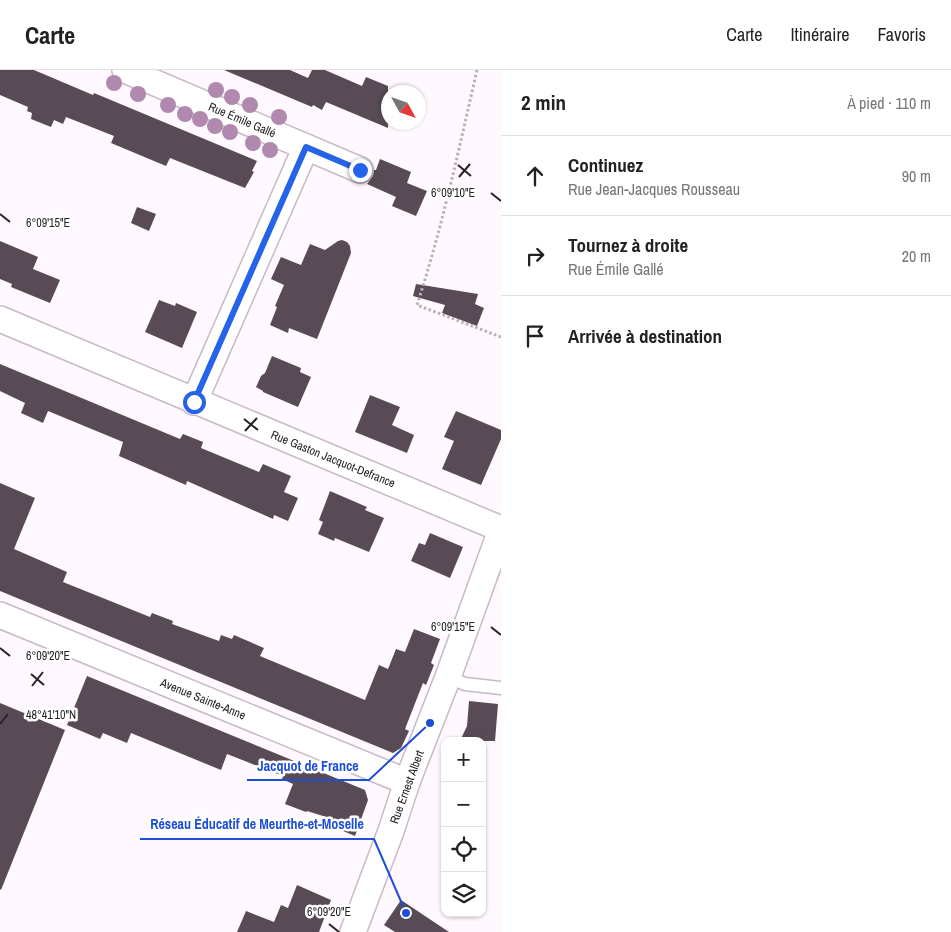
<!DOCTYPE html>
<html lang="fr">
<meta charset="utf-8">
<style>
body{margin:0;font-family:"Archivo Narrow",sans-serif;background:#f2f2f2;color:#222}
.controls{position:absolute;right:15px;bottom:15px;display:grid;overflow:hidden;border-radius:10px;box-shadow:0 1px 4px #0004}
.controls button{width:45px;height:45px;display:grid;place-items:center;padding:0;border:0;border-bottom:1px solid #e0e0e0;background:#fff;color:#222;font:25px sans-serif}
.compass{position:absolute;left:381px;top:15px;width:45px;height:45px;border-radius:50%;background:#fff;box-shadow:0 1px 4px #0004;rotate:130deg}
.stop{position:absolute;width:15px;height:15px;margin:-11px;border:4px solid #2563eb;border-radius:50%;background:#fff}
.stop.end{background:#2563eb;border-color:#fff;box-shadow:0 1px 5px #0008}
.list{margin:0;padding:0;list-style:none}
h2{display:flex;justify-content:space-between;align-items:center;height:65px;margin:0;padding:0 20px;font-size:21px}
h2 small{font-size:16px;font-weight:400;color:#767676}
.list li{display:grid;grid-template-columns:32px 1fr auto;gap:15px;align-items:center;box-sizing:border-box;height:80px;padding:0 20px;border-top:1px solid #e0e0e0}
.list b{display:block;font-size:19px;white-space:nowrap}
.list p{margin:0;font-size:16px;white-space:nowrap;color:#767676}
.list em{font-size:16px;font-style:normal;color:#767676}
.icon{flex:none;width:28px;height:28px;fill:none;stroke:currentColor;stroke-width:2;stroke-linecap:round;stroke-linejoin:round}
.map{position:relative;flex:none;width:501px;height:862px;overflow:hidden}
header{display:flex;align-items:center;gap:30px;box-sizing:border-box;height:70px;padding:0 25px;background:#fff;border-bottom:1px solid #e0e0e0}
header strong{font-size:24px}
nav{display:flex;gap:28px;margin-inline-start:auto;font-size:18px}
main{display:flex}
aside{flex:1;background:#fff}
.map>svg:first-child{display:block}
</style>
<header>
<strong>Carte</strong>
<nav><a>Carte</a><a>Itinéraire</a><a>Favoris</a></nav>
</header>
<main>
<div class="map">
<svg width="501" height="862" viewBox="0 0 501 862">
<rect width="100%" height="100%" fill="#fff8fe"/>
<!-- building -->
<g fill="#584b56">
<path d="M 0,0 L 34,0 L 93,25 L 94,23 L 257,91 L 252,101 L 254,102 L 245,118 L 170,88 L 166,96 L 111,73 L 114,66 L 66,47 L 63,54 L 54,50 L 51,57 L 31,49 L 32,43 L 27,41 L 28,37 L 0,25 Z"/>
<path d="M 224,0 L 290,0 L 308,8 L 312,0 L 325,0 L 362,16 L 366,7 L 388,16 L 388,58 L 326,32 L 322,40 L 313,35 L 312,37 Z"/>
<path d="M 380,89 L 411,102 L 407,113 L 427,121 L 416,146 L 392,136 L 396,127 L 367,114 L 373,106 L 374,100 L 376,100 Z"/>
<path d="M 137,137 L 156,144 L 149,161 L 131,153 Z"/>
<path d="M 342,170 L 347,172 L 350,176 L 351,183 L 317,269 L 289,258 L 288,263 L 270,255 L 277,237 L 275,236 L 284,215 L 271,209 L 281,187 L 301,195 L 310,174 L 325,180 L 338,171 Z"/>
<path d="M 0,171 L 38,187 L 33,199 L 60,210 L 50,233 L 11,217 L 12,214 L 0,209 Z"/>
<path d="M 416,214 L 478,224 L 475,234 L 484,238 L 477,256 L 442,243 L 445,235 L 413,226 Z"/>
<path d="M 159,230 L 175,236 L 176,233 L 197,242 L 182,278 L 145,262 Z"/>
<path d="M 272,286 L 301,298 L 300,302 L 311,307 L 298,337 L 263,322 L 263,321 L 256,317 L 261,306 L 265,303 Z"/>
<path d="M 0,294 L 180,369 L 183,364 L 203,372 L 201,378 L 259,402 L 263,394 L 291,406 L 284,422 L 298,428 L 288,451 L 274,445 L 273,449 L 187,411 L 186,415 L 119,386 L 123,372 L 48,341 L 43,353 L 21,343 L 25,333 L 0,321 Z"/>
<path d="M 370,325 L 400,337 L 392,355 L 414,365 L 407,383 L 355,362 Z"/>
<path d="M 456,341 L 501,360 L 501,369 L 481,415 L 442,399 L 454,371 L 444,367 Z"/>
<path d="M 0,413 L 35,428 L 14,479 L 67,502 L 63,512 L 150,547 L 152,543 L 173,551 L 172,554 L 219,571 L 221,565 L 232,569 L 234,565 L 264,578 L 260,586 L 365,630 L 379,595 L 388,599 L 396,579 L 405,582 L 414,559 L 440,569 L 431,593 L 434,595 L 426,615 L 423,613 L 405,659 L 409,661 L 401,678 L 393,683 L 0,521 Z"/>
<path d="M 330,421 L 367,437 L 365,440 L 384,448 L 369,482 L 335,468 L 334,471 L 318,464 L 323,452 L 319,450 Z"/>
<path d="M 430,463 L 463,477 L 450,508 L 411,491 L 419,473 L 425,475 Z"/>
<path d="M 87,606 L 365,720 L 368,730 L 355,766 L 336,758 L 339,751 L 307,741 L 306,742 L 285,734 L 293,714 L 282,709 L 283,706 L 227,684 L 221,700 L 131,663 L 127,673 L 103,663 L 100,669 L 67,655 Z"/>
<path d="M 469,631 L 498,634 L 495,671 L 460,671 L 467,656 Z"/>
<path d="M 0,633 L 65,660 L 1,820 L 0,819 Z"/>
<path d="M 297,815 L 331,830 L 319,862 L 237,862 L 246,841 L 274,852 L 281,835 L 288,838 Z"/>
<path d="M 401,830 L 449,862 L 395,862 L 384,855 Z"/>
</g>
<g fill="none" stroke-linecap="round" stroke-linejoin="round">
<!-- lane casing -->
<g stroke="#c8b9c6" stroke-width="15">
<path id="lane" d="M 448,607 L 465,614 L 501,618"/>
</g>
<!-- street casing -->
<g stroke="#c8b9c6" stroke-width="28">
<g id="street">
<path d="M 125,0 L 360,100"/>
<path d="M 0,249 L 501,459"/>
<path d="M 194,332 L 306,77"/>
<path d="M 0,545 L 407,712"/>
<path d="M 353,862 L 391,761 L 407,712 L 448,607 L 501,460"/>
</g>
</g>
<!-- path -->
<path stroke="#b7b0b6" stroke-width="3" stroke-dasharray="2.5 2.5" stroke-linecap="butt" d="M 477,0 C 459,79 442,158 417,235 L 501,267"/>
<!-- lane -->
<use href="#lane" stroke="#fff" stroke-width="12"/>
<!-- street -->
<use href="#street" stroke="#fff" stroke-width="25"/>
</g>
<!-- trees -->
<g fill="#b188ae">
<circle cx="114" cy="13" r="8"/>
<circle cx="216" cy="20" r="8"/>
<circle cx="138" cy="24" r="8"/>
<circle cx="232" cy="27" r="8"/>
<circle cx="168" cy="35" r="8"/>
<circle cx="250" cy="35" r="8"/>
<circle cx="185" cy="44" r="8"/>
<circle cx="279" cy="47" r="8"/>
<circle cx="200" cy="49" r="8"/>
<circle cx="215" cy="56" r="8"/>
<circle cx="230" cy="62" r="8"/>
<circle cx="253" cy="73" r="8"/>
<circle cx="270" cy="80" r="8"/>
</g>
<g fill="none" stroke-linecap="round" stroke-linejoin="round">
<!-- route -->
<path stroke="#2563eb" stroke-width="6" d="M 194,332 L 306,77 L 360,100"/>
</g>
<!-- ticks -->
<path fill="none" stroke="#272126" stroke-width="2" d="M 458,95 L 471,106M 459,107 L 470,94M 491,123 L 501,131M 0,144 L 10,152M 244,349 L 258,360M 245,361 L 257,348M 491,557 L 501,565M 0,578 L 10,586M 31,604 L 44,615M 32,616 L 43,602M 0,654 L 8,644M 329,854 L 339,862"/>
<g text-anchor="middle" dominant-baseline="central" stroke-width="5" stroke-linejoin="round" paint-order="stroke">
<!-- street labels -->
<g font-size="12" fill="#272126" stroke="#fff">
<text transform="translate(242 50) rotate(23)">Rue Émile Gallé</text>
<text transform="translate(333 389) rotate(22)">Rue Gaston Jacquot-Defrance</text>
<text transform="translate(203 629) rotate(22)">Avenue Sainte-Anne</text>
<text transform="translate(407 717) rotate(-70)">Rue Ernest Albert</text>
</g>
</g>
<g font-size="12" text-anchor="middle" fill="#272126" stroke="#fff" stroke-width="5" stroke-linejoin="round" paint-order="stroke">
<text x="453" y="127">6°09'10"E</text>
<text x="48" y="157">6°09'15"E</text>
<text x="453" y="561">6°09'15"E</text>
<text x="48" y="590">6°09'20"E</text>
<text x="51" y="649">48°41'10"N</text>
<text x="329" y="846">6°09'20"E</text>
</g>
<!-- callouts -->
<path fill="none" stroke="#1d4ed8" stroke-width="2" d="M430 653L369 710H247M406 843L374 769H140"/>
<g fill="#1d4ed8" stroke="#fff" stroke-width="2">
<circle cx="430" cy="653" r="5"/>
<circle cx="406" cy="843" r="5"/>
</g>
<g font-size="14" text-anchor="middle" font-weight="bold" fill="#1d4ed8" stroke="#fff" stroke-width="5" stroke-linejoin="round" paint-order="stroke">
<text x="308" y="701">Jacquot de France</text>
<text x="257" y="759">Réseau Éducatif de Meurthe-et-Moselle</text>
</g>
</svg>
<div class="controls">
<button>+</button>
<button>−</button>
<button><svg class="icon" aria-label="locate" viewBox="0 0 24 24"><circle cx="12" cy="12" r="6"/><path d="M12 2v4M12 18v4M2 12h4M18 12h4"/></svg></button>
<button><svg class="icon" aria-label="layers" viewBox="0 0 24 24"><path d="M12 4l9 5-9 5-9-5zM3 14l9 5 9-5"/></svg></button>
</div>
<svg class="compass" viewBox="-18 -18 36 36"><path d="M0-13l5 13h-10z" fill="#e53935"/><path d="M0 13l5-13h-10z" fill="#767676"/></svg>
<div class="stop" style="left:194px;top:332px"></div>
<div class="stop end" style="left:360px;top:100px"></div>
</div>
<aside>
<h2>2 min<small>À pied · 110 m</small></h2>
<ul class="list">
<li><svg class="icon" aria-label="ahead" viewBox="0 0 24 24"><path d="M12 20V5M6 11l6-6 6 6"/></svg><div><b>Continuez</b><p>Rue Jean-Jacques Rousseau</p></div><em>90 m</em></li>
<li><svg class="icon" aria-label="right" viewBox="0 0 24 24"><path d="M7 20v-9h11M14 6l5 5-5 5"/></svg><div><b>Tournez à droite</b><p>Rue Émile Gallé</p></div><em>20 m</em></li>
<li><svg class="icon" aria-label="arrive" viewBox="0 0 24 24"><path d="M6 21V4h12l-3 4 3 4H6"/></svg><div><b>Arrivée à destination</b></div></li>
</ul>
</aside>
</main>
